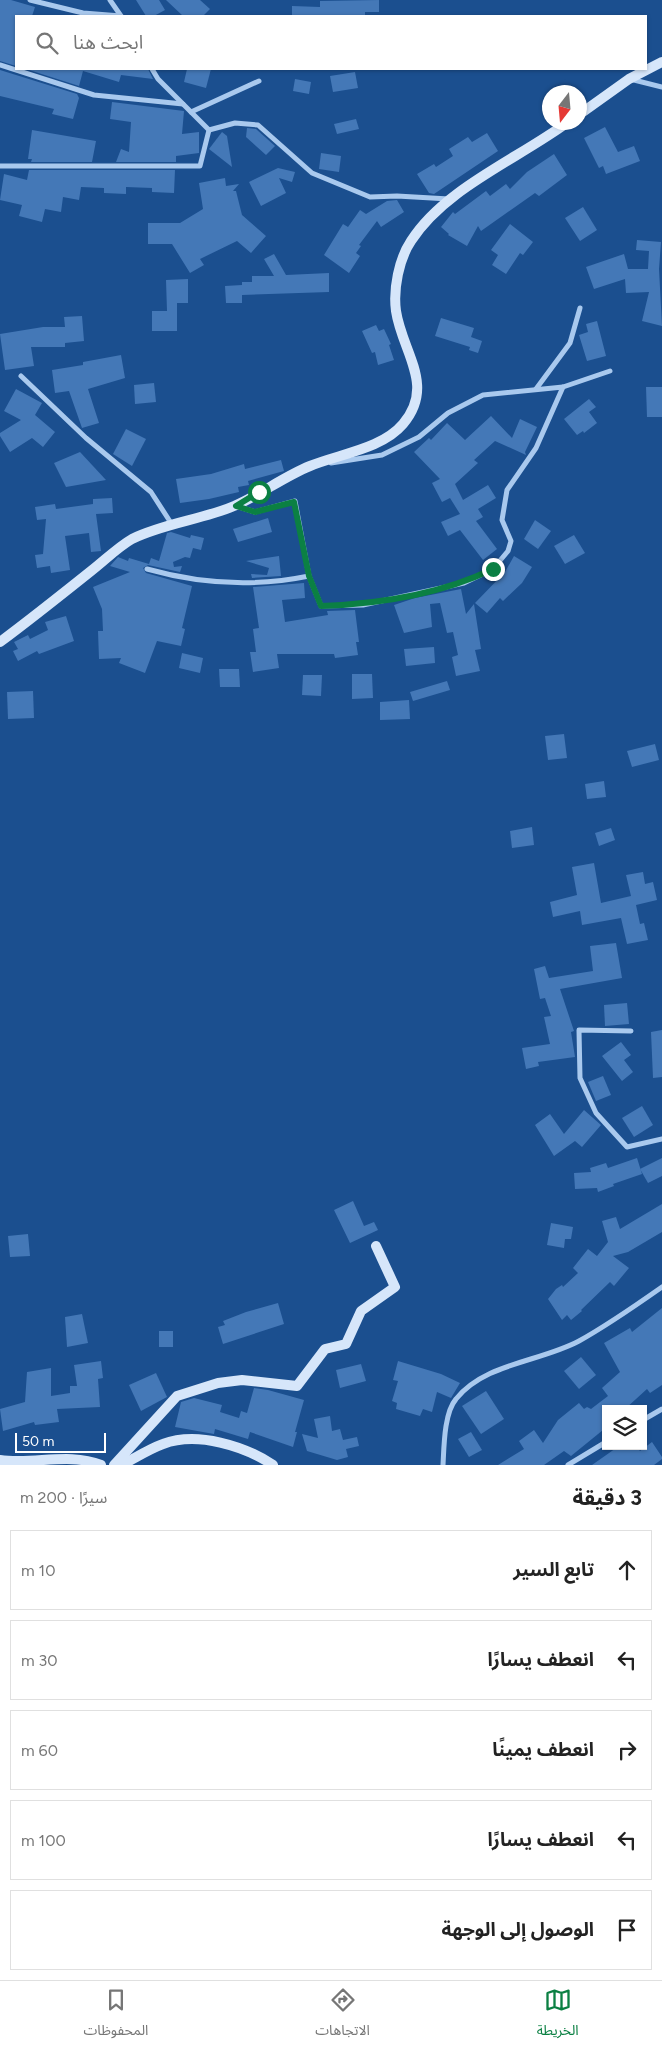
<!DOCTYPE html>
<html lang="ar">
<meta charset="utf-8">
<style>
body{margin:0;font-family:Figtree,"Noto Sans Arabic",sans-serif;background:#f2f2f2;color:#222;direction:rtl}
.controls{position:absolute;right:15px;bottom:15px;display:grid;overflow:hidden;border-radius:0px;box-shadow:0 1px 4px #0004}
.controls button{width:45px;height:45px;display:grid;place-items:center;padding:0;border:0;border-bottom:1px solid #e0e0e0;background:#fff;color:#222;font:25px sans-serif}
.compass{position:absolute;left:542px;top:85px;width:45px;height:45px;border-radius:50%;background:#fff;box-shadow:0 1px 4px #0004;rotate:196deg}
.scale{position:absolute;left:15px;bottom:12px;width:91px;box-sizing:border-box;padding-left:5px;border:2px solid #fff;border-top:0;font-size:14px;line-height:18px;white-space:nowrap;color:#fff;-webkit-text-stroke:4px #1b4f8f;paint-order:stroke}
.stop{position:absolute;width:15px;height:15px;margin:-11px;border:4px solid #0b8043;border-radius:50%;background:#fff}
.stop.end{background:#0b8043;border-color:#fff;box-shadow:0 1px 5px #0008}
.list{margin:0;padding:0;list-style:none}
h2{display:flex;justify-content:space-between;align-items:center;height:65px;margin:0;padding:0 20px;font-size:21px}
h2 small{font-size:16px;font-weight:400;color:#767676}
.list li{display:grid;grid-template-columns:32px 1fr auto;gap:15px;align-items:center;box-sizing:border-box;height:80px;margin:0 10px 10px;padding:0 10px;border:1px solid #e0e0e0;border-radius:0px}
.list b{display:block;font-size:19px;white-space:nowrap}
.list em{font-size:16px;font-style:normal;color:#767676}
.icon{flex:none;width:28px;height:28px;fill:none;stroke:currentColor;stroke-width:2;stroke-linecap:round;stroke-linejoin:round}
.map{position:relative;flex:none;width:662px;height:1465px;overflow:hidden;direction:ltr}
.search{position:absolute;background:#fff;box-shadow:0 1px 4px #0004;left:15px;right:15px;top:15px;height:55px;display:flex;align-items:center;gap:12px;box-sizing:border-box;padding:0 18px;border-radius:0px;color:#767676;font-size:19px}
.sheet{height:515px;background:#fff}
nav{display:flex;justify-content:space-around;align-items:center;box-sizing:border-box;height:70px;border-top:1px solid #e0e0e0;background:#fff;font-size:14px;color:#767676}
nav a{display:grid;justify-items:center;gap:2px}
nav .on{color:#0b8043}
.map>svg:first-child{display:block}
</style>
<div class="map">
<svg width="662" height="1465" viewBox="0 0 662 1465">
<rect width="100%" height="100%" fill="#1b4f8f"/>
<!-- building -->
<g fill="#4478b7">
<path d="M 0,0 L 11,0 L 35,7 L 32,16 L 16,16 L 16,66 L 0,61 Z"/>
<path d="M 136,0 L 159,0 L 165,10 L 154,16 L 146,16 Z"/>
<path d="M 166,0 L 200,0 L 210,9 L 203,16 L 183,16 Z"/>
<path d="M 379,0 L 379,12 L 365,12 L 365,16 L 292,16 L 292,6 L 320,7 L 320,1 Z"/>
<path d="M 26,69 L 148,69 L 153,79 L 121,75 L 119,82 L 83,71 L 79,86 Z"/>
<path d="M 187,69 L 211,69 L 206,88 L 184,82 Z"/>
<path d="M 0,70 L 77,94 L 79,98 L 73,119 L 52,114 L 54,109 L 0,96 Z"/>
<path d="M 355,72 L 358,88 L 333,92 L 330,76 Z"/>
<path d="M 295,79 L 311,82 L 309,94 L 293,91 Z"/>
<path d="M 112,102 L 184,111 L 182,134 L 199,132 L 199,153 L 176,156 L 176,162 L 116,162 L 121,149 L 129,152 L 131,122 L 110,119 Z"/>
<path d="M 356,119 L 359,129 L 337,134 L 334,124 Z"/>
<path d="M 605,127 L 618,152 L 634,146 L 640,161 L 606,174 L 603,166 L 599,168 L 584,138 Z"/>
<path d="M 247,128 L 256,129 L 275,146 L 266,155 L 246,137 Z"/>
<path d="M 32,130 L 96,141 L 92,162 L 31,162 L 32,159 L 28,159 Z"/>
<path d="M 222,132 L 227,136 L 232,167 L 209,149 Z"/>
<path d="M 487,133 L 498,151 L 434,194 L 429,193 L 417,174 L 434,164 L 436,167 L 453,156 L 449,149 L 468,137 L 472,142 Z"/>
<path d="M 321,153 L 341,156 L 339,172 L 319,169 Z"/>
<path d="M 554,154 L 567,175 L 539,196 L 535,193 L 481,231 L 478,226 L 467,246 L 448,235 L 449,234 L 441,227 L 453,212 L 455,214 L 486,191 L 490,196 L 506,184 L 510,189 L 527,172 Z"/>
<path d="M 278,168 L 295,172 L 292,182 L 279,178 L 286,193 L 261,206 L 249,182 Z"/>
<path d="M 29,170 L 175,170 L 174,193 L 152,192 L 152,188 L 126,187 L 126,194 L 104,193 L 104,188 L 81,187 L 79,200 L 63,197 L 61,212 L 45,209 L 42,222 L 19,216 L 22,205 L 0,200 L 4,174 L 27,180 Z"/>
<path d="M 225,178 L 226,186 L 239,184 L 233,191 L 236,191 L 242,215 L 266,236 L 251,253 L 237,241 L 200,259 L 204,265 L 190,273 L 172,244 L 148,244 L 148,223 L 180,223 L 203,209 L 199,183 Z"/>
<path d="M 397,200 L 404,212 L 381,227 L 377,221 L 359,245 L 361,246 L 356,253 L 360,256 L 349,273 L 324,255 L 343,224 L 348,227 L 360,210 L 366,214 L 387,201 Z"/>
<path d="M 583,207 L 597,230 L 580,241 L 565,218 Z"/>
<path d="M 510,224 L 533,242 L 523,255 L 520,253 L 506,274 L 492,265 L 498,255 L 491,250 Z"/>
<path d="M 637,240 L 661,242 L 659,269 L 662,326 L 642,321 L 649,292 L 626,293 L 625,279 L 594,289 L 586,267 L 624,254 L 628,269 L 648,269 L 649,251 L 636,250 Z"/>
<path d="M 274,254 L 286,275 L 329,273 L 329,292 L 242,295 L 242,303 L 226,303 L 225,286 L 242,285 L 242,282 L 252,282 L 252,276 L 274,276 L 264,259 Z"/>
<path d="M 188,279 L 188,303 L 177,303 L 177,331 L 152,331 L 152,311 L 167,311 L 166,280 Z"/>
<path d="M 82,316 L 84,341 L 65,343 L 65,347 L 31,347 L 34,366 L 5,370 L 0,334 L 43,327 L 65,327 L 64,317 Z"/>
<path d="M 441,318 L 474,328 L 471,337 L 482,341 L 478,353 L 469,350 L 470,347 L 435,336 Z"/>
<path d="M 597,321 L 606,356 L 587,361 L 579,335 L 588,332 L 586,324 Z"/>
<path d="M 376,325 L 379,331 L 384,329 L 391,344 L 389,345 L 394,360 L 378,365 L 375,352 L 372,353 L 362,331 Z"/>
<path d="M 121,355 L 125,378 L 88,389 L 99,423 L 82,428 L 69,391 L 55,393 L 52,370 L 83,365 L 83,362 Z"/>
<path d="M 154,383 L 156,402 L 135,404 L 134,385 Z"/>
<path d="M 646,387 L 662,387 L 662,417 L 647,417 Z"/>
<path d="M 16,389 L 42,403 L 35,415 L 55,432 L 43,447 L 32,438 L 10,452 L 0,436 L 0,433 L 21,420 L 4,411 Z"/>
<path d="M 589,399 L 596,407 L 589,412 L 597,423 L 584,433 L 583,431 L 577,435 L 564,419 Z"/>
<path d="M 491,416 L 512,438 L 520,419 L 537,427 L 525,452 L 526,455 L 495,441 L 474,460 L 478,463 L 455,484 L 463,500 L 488,485 L 496,498 L 478,509 L 483,517 L 476,521 L 497,549 L 483,560 L 460,530 L 448,536 L 441,522 L 460,514 L 450,498 L 442,502 L 432,483 L 440,479 L 414,452 L 429,438 L 431,440 L 447,423 L 465,440 Z"/>
<path d="M 126,429 L 146,439 L 132,466 L 113,454 Z"/>
<path d="M 80,452 L 106,480 L 66,487 L 54,463 Z"/>
<path d="M 281,460 L 284,471 L 248,481 L 249,485 L 238,487 L 239,492 L 209,499 L 180,503 L 176,479 L 211,474 L 244,464 L 245,469 Z"/>
<path d="M 112,498 L 113,513 L 96,514 L 101,551 L 91,552 L 89,533 L 65,536 L 70,570 L 51,573 L 50,566 L 37,568 L 35,555 L 43,554 L 46,519 L 37,520 L 35,507 L 55,504 L 56,509 L 93,504 L 93,499 Z"/>
<path d="M 268,518 L 272,532 L 238,542 L 233,529 Z"/>
<path d="M 535,520 L 551,531 L 538,549 L 524,539 Z"/>
<path d="M 171,532 L 190,538 L 191,535 L 204,538 L 201,550 L 193,548 L 190,558 L 185,557 L 173,562 L 174,567 L 182,566 L 180,572 L 148,565 L 143,568 L 146,573 L 192,586 L 182,628 L 185,629 L 181,646 L 157,641 L 145,673 L 119,663 L 121,658 L 99,659 L 98,631 L 103,631 L 102,609 L 93,587 L 130,572 L 110,566 L 118,557 L 128,561 L 129,558 L 149,564 L 151,558 L 159,561 L 167,533 Z"/>
<path d="M 574,535 L 585,553 L 565,564 L 554,546 Z"/>
<path d="M 279,556 L 281,576 L 252,578 L 251,574 L 267,575 L 269,568 L 246,561 Z"/>
<path d="M 514,556 L 532,567 L 522,583 L 503,601 L 500,598 L 487,613 L 475,603 L 505,572 Z"/>
<path d="M 304,583 L 305,598 L 282,600 L 285,622 L 328,615 L 327,611 L 355,610 L 359,642 L 356,642 L 358,655 L 335,658 L 334,654 L 277,654 L 279,668 L 253,672 L 250,652 L 256,652 L 253,629 L 259,628 L 253,587 Z"/>
<path d="M 461,589 L 466,614 L 474,604 L 481,649 L 475,650 L 480,671 L 456,676 L 452,657 L 458,655 L 453,632 L 447,633 L 440,603 L 430,604 L 432,627 L 404,633 L 394,605 L 415,598 Z"/>
<path d="M 66,616 L 74,641 L 39,654 L 37,651 L 18,661 L 13,651 L 18,649 L 14,642 L 28,635 L 30,639 L 48,630 L 45,622 Z"/>
<path d="M 434,647 L 435,663 L 406,666 L 404,649 Z"/>
<path d="M 182,653 L 203,658 L 200,673 L 179,668 Z"/>
<path d="M 219,669 L 239,669 L 240,687 L 220,687 Z"/>
<path d="M 352,674 L 372,674 L 373,698 L 352,699 Z"/>
<path d="M 303,675 L 322,675 L 321,696 L 302,695 Z"/>
<path d="M 447,681 L 450,690 L 413,701 L 410,692 Z"/>
<path d="M 33,691 L 34,718 L 8,719 L 7,692 Z"/>
<path d="M 409,700 L 410,719 L 380,720 L 380,702 Z"/>
<path d="M 564,734 L 567,758 L 548,760 L 545,736 Z"/>
<path d="M 655,744 L 659,760 L 632,767 L 627,751 Z"/>
<path d="M 604,781 L 606,797 L 587,799 L 585,784 Z"/>
<path d="M 532,827 L 534,845 L 512,848 L 510,831 Z"/>
<path d="M 611,828 L 615,840 L 599,846 L 595,833 Z"/>
<path d="M 594,863 L 601,903 L 631,896 L 626,875 L 643,872 L 645,884 L 653,882 L 657,900 L 636,905 L 640,924 L 644,923 L 648,940 L 627,944 L 621,918 L 582,925 L 580,911 L 553,917 L 550,902 L 577,895 L 572,867 Z"/>
<path d="M 616,943 L 622,978 L 560,989 L 574,1031 L 571,1032 L 575,1057 L 538,1062 L 539,1066 L 526,1069 L 522,1048 L 550,1044 L 544,1017 L 551,1016 L 545,998 L 540,999 L 534,969 L 545,966 L 549,978 L 593,971 L 590,946 Z"/>
<path d="M 627,1003 L 629,1024 L 605,1026 L 604,1005 Z"/>
<path d="M 662,1030 L 662,1077 L 653,1078 L 651,1032 Z"/>
<path d="M 621,1042 L 631,1055 L 624,1060 L 633,1072 L 622,1081 L 602,1056 Z"/>
<path d="M 603,1076 L 611,1095 L 596,1101 L 588,1082 Z"/>
<path d="M 642,1106 L 653,1125 L 634,1137 L 622,1118 Z"/>
<path d="M 584,1110 L 601,1125 L 582,1147 L 575,1141 L 554,1156 L 535,1125 L 550,1114 L 564,1134 Z"/>
<path d="M 637,1158 L 642,1174 L 613,1184 L 614,1186 L 598,1192 L 597,1188 L 575,1189 L 574,1173 L 591,1172 L 590,1168 L 606,1163 L 608,1168 Z"/>
<path d="M 662,1158 L 662,1176 L 648,1183 L 640,1169 Z"/>
<path d="M 353,1201 L 364,1226 L 374,1222 L 378,1230 L 350,1243 L 334,1210 Z"/>
<path d="M 662,1204 L 662,1232 L 628,1252 L 613,1256 L 629,1268 L 614,1286 L 610,1282 L 581,1310 L 582,1311 L 571,1320 L 567,1315 L 562,1320 L 548,1299 L 556,1289 L 562,1285 L 563,1287 L 578,1273 L 573,1268 L 588,1249 L 597,1256 L 608,1242 L 602,1221 L 616,1217 L 620,1229 Z"/>
<path d="M 551,1223 L 573,1227 L 571,1239 L 565,1239 L 564,1248 L 547,1245 Z"/>
<path d="M 28,1234 L 30,1256 L 10,1257 L 8,1236 Z"/>
<path d="M 278,1303 L 284,1324 L 223,1344 L 218,1327 L 225,1325 L 223,1321 L 246,1312 Z"/>
<path d="M 662,1308 L 662,1385 L 650,1393 L 647,1389 L 625,1409 L 606,1409 L 606,1425 L 603,1430 L 571,1456 L 564,1451 L 544,1465 L 498,1465 L 524,1449 L 519,1441 L 534,1430 L 543,1443 L 558,1420 L 579,1403 L 584,1409 L 587,1407 L 591,1409 L 608,1396 L 602,1388 L 620,1372 L 604,1343 L 630,1328 L 632,1332 Z"/>
<path d="M 82,1314 L 88,1343 L 67,1347 L 65,1317 Z"/>
<rect x="159" y="1331" width="14" height="16"/>
<path d="M 581,1357 L 596,1375 L 579,1389 L 564,1371 Z"/>
<path d="M 101,1361 L 103,1378 L 98,1379 L 100,1407 L 57,1409 L 59,1422 L 35,1425 L 34,1422 L 3,1431 L 0,1409 L 25,1402 L 27,1372 L 51,1368 L 51,1396 L 70,1393 L 70,1386 L 77,1386 L 74,1365 Z"/>
<path d="M 398,1361 L 441,1374 L 460,1383 L 451,1398 L 437,1392 L 432,1412 L 423,1409 L 420,1416 L 396,1409 L 397,1403 L 392,1401 L 398,1381 L 393,1380 Z"/>
<path d="M 361,1364 L 366,1381 L 340,1388 L 336,1370 Z"/>
<path d="M 156,1373 L 167,1397 L 141,1411 L 129,1385 Z"/>
<path d="M 254,1388 L 268,1390 L 304,1400 L 295,1432 L 297,1432 L 293,1447 L 250,1432 L 248,1439 L 215,1429 L 214,1434 L 175,1427 L 181,1402 L 194,1398 L 222,1405 L 220,1412 L 239,1418 L 241,1411 L 247,1413 Z"/>
<path d="M 486,1391 L 504,1419 L 481,1434 L 462,1406 Z"/>
<path d="M 330,1416 L 332,1431 L 340,1429 L 343,1440 L 357,1437 L 359,1446 L 346,1449 L 348,1457 L 337,1460 L 307,1451 L 302,1434 L 318,1438 L 314,1419 Z"/>
<path d="M 471,1432 L 482,1450 L 469,1457 L 458,1439 Z"/>
<path d="M 652,1442 L 662,1457 L 662,1459 L 654,1465 L 592,1465 L 619,1446 L 636,1446 L 640,1451 Z"/>
</g>
<g fill="none" stroke-linecap="round" stroke-linejoin="round">
<!-- street -->
<g stroke="#a9c9ee" stroke-width="5">
<path d="M 30,0 L 83,13 L 121,16"/>
<path d="M 110,0 L 121,16"/>
<path d="M 0,65 L 94,95 L 183,104"/>
<path d="M 630,79 L 662,87"/>
<path d="M 191,112 L 259,81"/>
<path d="M 209,130 L 235,123 L 258,125 L 312,173 L 370,197 L 397,196 L 449,199"/>
<path d="M 0,166 L 200,166 L 209,130 L 158,79 L 152,69"/>
<path d="M 21,376 L 86,438 L 151,492 L 171,523"/>
<path d="M 536,389 L 570,343 L 580,308"/>
<path d="M 331,463 L 382,455 L 419,437 L 448,413 L 483,395 L 563,387 L 610,371"/>
<path d="M 236,506 L 255,512 L 295,501 L 309,576 L 321,606 L 363,605 L 464,583 L 493,569 L 508,551 L 511,541 L 502,520 L 507,490 L 536,448 L 563,387"/>
<path d="M 147,569 C 200,584 255,587 309,576"/>
<path d="M 631,1031 L 579,1030 L 580,1078 L 596,1113 L 627,1147 L 662,1139"/>
<path d="M 643,1420 L 662,1409"/>
<path d="M 443,1465 C 444,1447 444,1413 456,1399 C 485,1363 540,1362 579,1341 C 608,1325 635,1306 662,1287"/>
<path d="M 568,1465 L 606,1442"/>
</g>
<!-- secondary -->
<g stroke="#d6e6fa" stroke-width="10">
<path d="M 580,114 L 629,79 L 662,62"/>
<path d="M 0,642 C 31,619 61,595 91,571 C 104,561 118,547 132,539 C 165,523 201,520 234,506 C 260,495 283,477 310,466 C 339,454 382,449 403,424 C 436,385 402,352 396,311 C 393,289 399,259 411,241 C 445,188 518,159 568,122"/>
<path d="M 0,1460 C 34,1465 69,1452 101,1465"/>
<path d="M 114,1465 L 177,1396 L 218,1383 L 242,1380 L 297,1386 L 325,1349 L 346,1344 L 361,1311 L 395,1287 L 376,1246"/>
<path d="M 122,1465 C 135,1458 149,1449 163,1444 C 197,1431 245,1446 273,1465"/>
</g>
</g>
<g fill="none" stroke-linecap="round" stroke-linejoin="round">
<!-- route -->
<path stroke="#0b8043" stroke-width="6" d="M 259,492 L 236,506 L 255,512 L 294,502 L 309,576 L 321,606 C 379,604 441,594 493,569"/>
</g>
</svg>
<div class="controls">
<button><svg class="icon" aria-label="layers" viewBox="0 0 24 24"><path d="M12 4l9 5-9 5-9-5zM3 14l9 5 9-5"/></svg></button>
</div>
<svg class="compass" viewBox="-18 -18 36 36"><path d="M0-13l5 13h-10z" fill="#e53935"/><path d="M0 13l5-13h-10z" fill="#767676"/></svg>
<div class="scale">50 m</div>
<div class="stop" style="left:259px;top:492px"></div>
<div class="stop end" style="left:493px;top:569px"></div>
<div class="search"><svg class="icon" aria-label="search" viewBox="0 0 24 24"><circle cx="10" cy="10" r="6"/><path d="M15 15l6 6"/></svg>ابحث هنا</div>
</div>
<section class="sheet">
<h2>3 دقيقة<small>سيرًا · 200 m</small></h2>
<ul class="list">
<li><svg class="icon" aria-label="ahead" viewBox="0 0 24 24"><path d="M12 20V5M6 11l6-6 6 6"/></svg><div><b>تابع السير</b></div><em>10 m</em></li>
<li><svg class="icon" aria-label="left" viewBox="0 0 24 24"><path d="M17 20v-9H6M10 6l-5 5 5 5"/></svg><div><b>انعطف يسارًا</b></div><em>30 m</em></li>
<li><svg class="icon" aria-label="right" viewBox="0 0 24 24"><path d="M7 20v-9h11M14 6l5 5-5 5"/></svg><div><b>انعطف يمينًا</b></div><em>60 m</em></li>
<li><svg class="icon" aria-label="left" viewBox="0 0 24 24"><path d="M17 20v-9H6M10 6l-5 5 5 5"/></svg><div><b>انعطف يسارًا</b></div><em>100 m</em></li>
<li><svg class="icon" aria-label="arrive" viewBox="0 0 24 24"><path d="M6 21V4h12l-3 4 3 4H6"/></svg><div><b>الوصول إلى الوجهة</b></div></li>
</ul>
</section>
<nav>
<a class="on"><svg class="icon" aria-label="map" viewBox="0 0 24 24"><path d="M3 6l6-2 6 2 6-2v14l-6 2-6-2-6 2zM9 4v14M15 6v14"/></svg>الخريطة</a>
<a><svg class="icon" aria-label="directions" viewBox="0 0 24 24"><path d="M12 3l9 9-9 9-9-9zM9 14v-3h6M13 9l2 2-2 2"/></svg>الاتجاهات</a>
<a><svg class="icon" aria-label="saved" viewBox="0 0 24 24"><path d="M7 4h10v16l-5-4-5 4z"/></svg>المحفوظات</a>
</nav>
